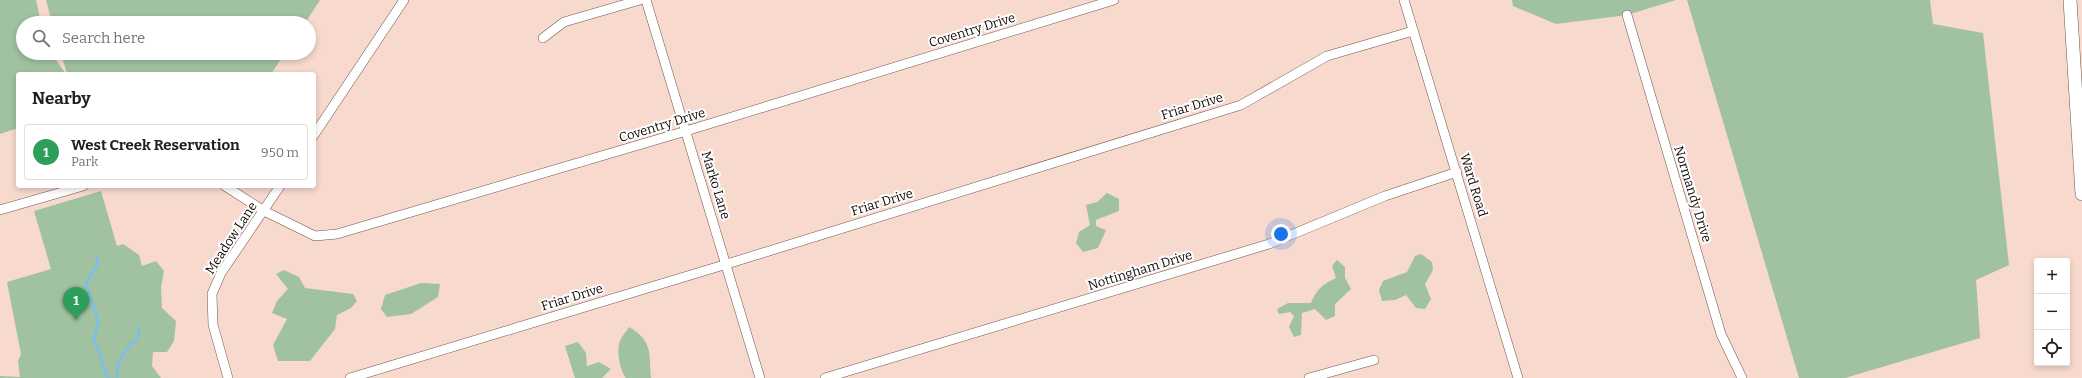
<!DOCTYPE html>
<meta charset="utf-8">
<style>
body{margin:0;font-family:Bitter,serif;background:#f2f2f2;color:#202124}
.controls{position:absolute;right:12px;bottom:12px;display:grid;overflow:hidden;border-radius:4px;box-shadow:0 2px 6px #0003}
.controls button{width:36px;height:36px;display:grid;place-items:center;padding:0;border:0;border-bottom:1px solid #e0e0e0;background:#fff;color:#202124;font:20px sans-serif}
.you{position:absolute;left:1281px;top:234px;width:14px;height:14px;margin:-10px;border:3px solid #fff;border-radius:50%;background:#1a73e8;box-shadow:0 0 0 6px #1a73e833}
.badge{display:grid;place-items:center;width:26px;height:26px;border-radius:50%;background:#6b49c2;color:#fff;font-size:13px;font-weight:700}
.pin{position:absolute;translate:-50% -33px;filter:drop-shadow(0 1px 2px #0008)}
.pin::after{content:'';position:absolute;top:21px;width:14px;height:12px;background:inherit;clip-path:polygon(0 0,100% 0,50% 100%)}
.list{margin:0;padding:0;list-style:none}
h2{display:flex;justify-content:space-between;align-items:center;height:52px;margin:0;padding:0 16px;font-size:17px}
h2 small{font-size:13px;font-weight:400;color:#757577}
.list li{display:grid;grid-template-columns:26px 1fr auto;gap:12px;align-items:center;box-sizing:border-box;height:56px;margin:0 8px 8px;padding:0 8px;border:1px solid #e0e0e0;border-radius:4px}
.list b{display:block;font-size:15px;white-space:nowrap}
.list p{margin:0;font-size:13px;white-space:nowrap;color:#757577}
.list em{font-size:13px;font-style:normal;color:#757577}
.icon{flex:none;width:22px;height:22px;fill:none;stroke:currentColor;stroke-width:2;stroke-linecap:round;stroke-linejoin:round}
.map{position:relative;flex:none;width:2082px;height:378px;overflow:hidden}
.search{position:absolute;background:#fff;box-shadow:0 2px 6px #0003;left:16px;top:16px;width:300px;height:44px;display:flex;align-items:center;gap:10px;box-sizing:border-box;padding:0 14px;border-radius:22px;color:#757577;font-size:15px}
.panel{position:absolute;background:#fff;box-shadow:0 2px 6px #0003;left:16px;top:72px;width:300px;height:116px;border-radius:4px}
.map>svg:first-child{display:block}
</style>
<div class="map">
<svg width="2082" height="378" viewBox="0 0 2082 378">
<rect width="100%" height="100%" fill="#f7d9cd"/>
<!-- green -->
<g fill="#a0c2a0">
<path d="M 0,0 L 36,0 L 41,23 L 23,23 L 23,53 L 51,53 L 66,74 L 18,74 L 18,128 L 0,134 Z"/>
<path d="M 46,0 L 320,0 L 305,23 L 52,23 Z"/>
<path d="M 1512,0 L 1676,0 L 1627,15 L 1556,24 L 1513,6 Z"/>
<path d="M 1687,0 L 1930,0 L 1933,24 L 1983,33 L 2009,265 L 1976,280 L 1980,338 L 1845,378 L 1799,378 Z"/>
<path d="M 61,53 L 285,53 L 271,74 L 67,74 Z"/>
<path d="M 101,191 L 117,246 L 123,244 L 139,255 L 142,266 L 156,261 L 164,271 L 161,288 L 162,308 L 176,321 L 174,341 L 167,352 L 153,352 L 152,366 L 161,378 L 0,378 L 0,376 L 20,377 L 18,361 L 21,354 L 7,282 L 51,269 L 34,211 Z"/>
<path d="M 1107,193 L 1119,199 L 1119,211 L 1096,220 L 1096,226 L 1106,230 L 1098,248 L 1083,252 L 1076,243 L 1079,232 L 1090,225 L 1086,205 L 1097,202 Z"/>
<path d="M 1421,254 L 1432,262 L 1433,270 L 1425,284 L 1431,299 L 1425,309 L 1416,308 L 1406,295 L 1395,300 L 1382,301 L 1379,290 L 1383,281 L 1407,272 L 1415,256 Z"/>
<path d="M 1337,260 L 1345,267 L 1345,278 L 1351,289 L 1335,304 L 1335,316 L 1326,320 L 1315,309 L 1302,313 L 1301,335 L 1294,337 L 1289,327 L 1294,316 L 1290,312 L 1279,314 L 1277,309 L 1288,303 L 1311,303 C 1316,290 1323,284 1336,278 L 1332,266 Z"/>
<path d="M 284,270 L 299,277 L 305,288 L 353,294 L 357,301 L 351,308 L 337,315 L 335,329 L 310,361 L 278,361 L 273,345 L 287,319 L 272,313 L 277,301 L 288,289 L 276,274 Z"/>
<path d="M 421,283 L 440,284 L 438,297 L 411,314 L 387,317 L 381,309 L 385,295 Z"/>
<path d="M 629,327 C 653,341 649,353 651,378 L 626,378 C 620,371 617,353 619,344 C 620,338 626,332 629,327 Z"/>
<path d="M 578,342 L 586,353 L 587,366 L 599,362 L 611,369 L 602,378 L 575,378 L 565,346 Z"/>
</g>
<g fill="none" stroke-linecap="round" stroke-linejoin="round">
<!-- stream -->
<g stroke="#7cbfee" stroke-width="2.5">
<path d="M 96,256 L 98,264 L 86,283 L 98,321 L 94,341 L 101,356 L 103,369 L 109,378"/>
<path d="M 117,378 C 116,362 126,347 138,338 L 139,327"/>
</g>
<!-- minor casing -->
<g stroke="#6f564c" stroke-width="10">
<g id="minor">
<path d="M 646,0 L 760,378"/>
<path d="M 1404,0 L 1518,378"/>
<path d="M 1627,15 L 1721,334 L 1742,378"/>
<path d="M 543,38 L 564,22 L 640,0"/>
<path d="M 314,135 L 404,0"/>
<path d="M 225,186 L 264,211 L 315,236 L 337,234 L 686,131 L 1114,0"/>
<path d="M 0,210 L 83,186"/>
<path d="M 228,378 L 213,325 L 212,294 L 221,273 L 280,186"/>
<path d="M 350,378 L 727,264 L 1241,105 L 1327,56 L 1413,31"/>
<path d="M 825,378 L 1269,244 L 1385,196 L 1457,172"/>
<path d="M 1309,378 L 1374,360"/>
</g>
</g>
<!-- secondary casing -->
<g stroke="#6f564c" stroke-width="14">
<path id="secondary" d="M 2070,0 L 2082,194"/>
</g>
<!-- minor -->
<use href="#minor" stroke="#fff" stroke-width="9"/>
<!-- secondary -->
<use href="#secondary" stroke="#fff" stroke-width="13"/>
</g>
<g text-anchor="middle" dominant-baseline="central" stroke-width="4" stroke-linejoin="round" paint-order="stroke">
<!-- street labels -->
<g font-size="13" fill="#120906" stroke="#fff">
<text transform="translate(972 30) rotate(-17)">Coventry Drive</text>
<text transform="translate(1192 106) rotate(-17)">Friar Drive</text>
<text transform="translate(662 125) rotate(-17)">Coventry Drive</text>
<text transform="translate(716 185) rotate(73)">Marko Lane</text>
<text transform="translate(1474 185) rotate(73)">Ward Road</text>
<text transform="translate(1693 194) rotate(73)">Normandy Drive</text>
<text transform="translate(882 202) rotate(-17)">Friar Drive</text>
<text transform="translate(231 238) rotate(-57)">Meadow Lane</text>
<text transform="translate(1140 270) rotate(-17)">Nottingham Drive</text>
<text transform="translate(572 297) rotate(-17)">Friar Drive</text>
</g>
</g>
</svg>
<div class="controls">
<button>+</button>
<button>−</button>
<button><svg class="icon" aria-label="locate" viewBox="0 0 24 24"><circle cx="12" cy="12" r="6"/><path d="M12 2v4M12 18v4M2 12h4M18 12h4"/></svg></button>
</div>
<div class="you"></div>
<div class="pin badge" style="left:76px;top:320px;background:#2e9e5b">1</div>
<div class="search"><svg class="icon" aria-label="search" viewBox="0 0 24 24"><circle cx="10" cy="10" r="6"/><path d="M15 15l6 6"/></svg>Search here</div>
<section class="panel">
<h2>Nearby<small></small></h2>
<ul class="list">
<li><span class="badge" style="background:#2e9e5b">1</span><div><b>West Creek Reservation</b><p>Park</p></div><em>950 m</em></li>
</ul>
</section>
</div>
